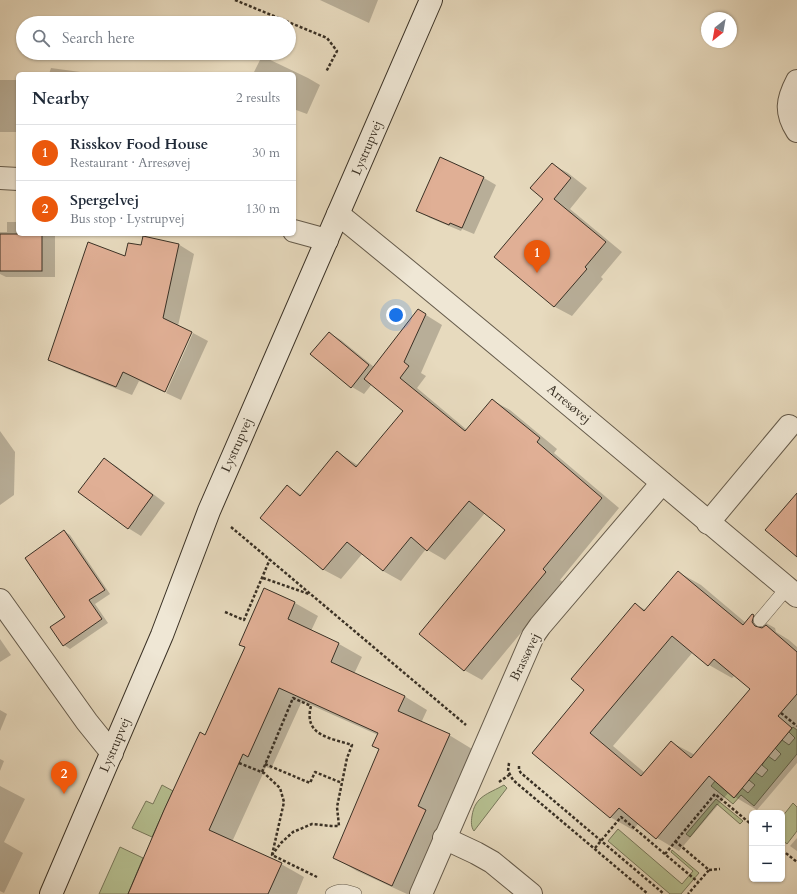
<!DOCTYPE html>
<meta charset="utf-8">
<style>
body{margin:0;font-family:Cardo,serif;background:#f2f2f3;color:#1f2937}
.controls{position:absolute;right:12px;bottom:12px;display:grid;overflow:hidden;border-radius:6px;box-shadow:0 1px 3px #0004}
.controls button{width:36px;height:36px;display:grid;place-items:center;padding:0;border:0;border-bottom:1px solid #e0e1e3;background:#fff;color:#1f2937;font:20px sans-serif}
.compass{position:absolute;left:701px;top:12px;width:36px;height:36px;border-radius:50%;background:#fff;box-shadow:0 1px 3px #0004;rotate:211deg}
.you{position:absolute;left:396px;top:315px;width:14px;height:14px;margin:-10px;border:3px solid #fff;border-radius:50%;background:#1a73e8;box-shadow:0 0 0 6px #1a73e833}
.badge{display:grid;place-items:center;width:26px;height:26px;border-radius:50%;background:#ea580c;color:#fff;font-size:13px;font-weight:700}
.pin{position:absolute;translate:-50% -33px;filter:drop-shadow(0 1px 2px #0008)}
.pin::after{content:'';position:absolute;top:21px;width:14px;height:12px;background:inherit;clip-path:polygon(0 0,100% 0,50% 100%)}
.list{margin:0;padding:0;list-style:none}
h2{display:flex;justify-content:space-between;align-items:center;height:52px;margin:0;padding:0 16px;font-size:17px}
h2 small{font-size:13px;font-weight:400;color:#747a83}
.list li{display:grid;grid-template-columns:26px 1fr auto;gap:12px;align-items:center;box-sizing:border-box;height:56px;padding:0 16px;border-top:1px solid #e0e1e3}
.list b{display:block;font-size:15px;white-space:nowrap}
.list p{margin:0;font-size:13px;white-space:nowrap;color:#747a83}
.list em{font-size:13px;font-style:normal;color:#747a83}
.icon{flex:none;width:22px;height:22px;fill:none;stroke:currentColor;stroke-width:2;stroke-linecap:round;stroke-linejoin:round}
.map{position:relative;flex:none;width:797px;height:894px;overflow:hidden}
.search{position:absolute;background:#fff;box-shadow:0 1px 3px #0004;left:16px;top:16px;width:280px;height:44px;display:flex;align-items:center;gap:10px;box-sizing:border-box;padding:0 14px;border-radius:22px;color:#747a83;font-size:15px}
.panel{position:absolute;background:#fff;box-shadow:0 1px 3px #0004;left:16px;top:72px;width:280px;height:164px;border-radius:6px}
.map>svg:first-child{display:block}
</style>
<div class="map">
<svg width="797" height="894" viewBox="0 0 797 894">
<rect width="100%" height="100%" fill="#e7dabe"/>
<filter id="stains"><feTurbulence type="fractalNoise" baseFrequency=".005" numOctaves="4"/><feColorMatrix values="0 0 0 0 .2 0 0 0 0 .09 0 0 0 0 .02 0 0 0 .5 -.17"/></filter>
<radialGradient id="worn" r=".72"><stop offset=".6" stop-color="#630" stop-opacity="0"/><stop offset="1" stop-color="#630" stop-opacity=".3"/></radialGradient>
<!-- green -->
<g fill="#b6c091" stroke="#78785b">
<path d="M 793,727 L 797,730 L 797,754 L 754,806 L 741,795 L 733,804 L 711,786 L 715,781 L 734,798 L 742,788 L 748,793 L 755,785 L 749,780 L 755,772 L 762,777 L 768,770 L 762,765 L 768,756 L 775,761 L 781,754 L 775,748 L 782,740 L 789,745 L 795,738 L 789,732 Z"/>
<path d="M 162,785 L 173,791 L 152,837 L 132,828 L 146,801 L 153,804 Z"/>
<path d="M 504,785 L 507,788 L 474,831 C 471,827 471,822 472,816 C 475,796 488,794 504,785 Z"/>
<path d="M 716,799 L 743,821 L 740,824 L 717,804 L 690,837 L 686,834 Z"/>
<path d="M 793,803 L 797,807 L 797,831 L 787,844 L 782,840 L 782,817 Z"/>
<path d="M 618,829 L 682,884 L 693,871 L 671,852 L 672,850 L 699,873 L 681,894 L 670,894 L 608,841 Z"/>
<path d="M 120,847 L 143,858 L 128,894 L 99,894 Z"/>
</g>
<!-- shadow -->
<g fill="#0003" fill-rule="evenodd">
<path d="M 320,0 L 378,0 L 369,23 Z"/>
<path d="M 262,56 L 308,78 L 320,85 L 307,114 L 296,110 L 294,113 L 294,74 L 253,74 Z"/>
<path d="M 51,68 L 95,74 L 49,74 Z"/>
<rect x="0" y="80" width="18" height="52"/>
<path d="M 552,164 L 568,173 L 587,188 L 570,209 L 622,252 L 601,277 L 603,279 L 572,316 L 555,307 L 495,257 L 544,198 Z"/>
<path d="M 484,178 L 496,185 L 474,234 L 462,229 L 461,231 L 430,218 L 417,210 Z"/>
<path d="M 7,222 L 18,222 L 18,234 L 55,234 L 55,277 L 6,277 L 0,274 L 0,232 L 7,232 Z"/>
<path d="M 178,244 L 194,254 L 178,326 L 191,332 L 164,392 L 139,381 L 132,395 L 65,368 L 49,359 L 126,258 L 142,247 Z"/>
<path d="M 418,310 L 442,325 L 421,373 L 426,376 L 417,388 L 467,430 L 492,400 L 510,410 L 557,449 L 554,453 L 619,508 L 560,580 L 563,582 L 482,680 L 464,670 L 507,530 L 485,513 L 445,560 L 426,549 L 401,581 L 383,571 L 363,553 L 341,579 L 324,570 L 262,518 L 288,487 L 302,495 L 337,452 L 359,466 L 405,410 L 372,384 L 364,394 L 352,387 L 329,333 L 341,340 L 374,367 Z"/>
<path d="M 193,333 L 208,341 L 181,400 L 166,393 Z"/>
<path d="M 0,431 L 15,452 L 14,495 L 0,505 Z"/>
<path d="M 104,459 L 116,466 L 165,503 L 141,536 L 128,528 Z"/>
<path d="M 64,531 L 70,535 L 110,594 L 95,604 L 108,623 L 70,649 L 64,645 L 67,617 Z"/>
<path d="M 678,572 L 701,585 L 746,623 L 752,615 L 775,628 L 776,632 L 789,640 L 797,647 L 797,763 L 757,810 L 735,797 L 729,792 L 679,851 L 657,838 L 639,823 L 633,830 L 610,817 L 533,752 L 586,690 L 635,604 L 646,610 ZM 693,652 L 709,665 L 732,678 L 735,675 L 751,688 L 695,755 L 671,742 L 645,773 L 613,746 Z"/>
<path d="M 264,589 L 295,603 L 318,616 L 311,631 L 339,644 L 362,657 L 354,674 L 404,696 L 427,710 L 421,723 L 449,735 L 472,749 L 441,819 L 448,824 L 417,894 L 407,894 L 357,871 L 335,858 L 380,749 L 378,735 L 302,701 L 271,769 L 266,767 L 232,842 L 281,864 L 304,877 L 297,894 L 128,894 L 206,736 L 245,647 Z"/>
<path d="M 0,639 L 11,655 L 0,662 Z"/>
<path d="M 0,710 L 7,714 L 0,731 Z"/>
<path d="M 0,759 L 4,761 L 0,771 Z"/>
<path d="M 0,786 L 25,799 L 4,842 L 23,853 L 4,893 L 0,891 Z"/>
<path d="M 797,838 L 797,851 L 790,846 Z"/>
</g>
<!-- building -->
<g fill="#e0af95" stroke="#3a3125" fill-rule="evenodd">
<path d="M 440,157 L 484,177 L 462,228 L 450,223 L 449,225 L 416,211 Z"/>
<path d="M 552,163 L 571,178 L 554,199 L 606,242 L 585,267 L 587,269 L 554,307 L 494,257 L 543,199 L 530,188 Z"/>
<rect x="0" y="234" width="42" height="37"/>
<path d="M 143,236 L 179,244 L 163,318 L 192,332 L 165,392 L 123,372 L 116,387 L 48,360 L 88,242 L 125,256 L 128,243 L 141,245 Z"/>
<path d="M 418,309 L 426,314 L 404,362 L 409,366 L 400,378 L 465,431 L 492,399 L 540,438 L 537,442 L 602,498 L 543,569 L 546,572 L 464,671 L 419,634 L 505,530 L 469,501 L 427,551 L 411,537 L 383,571 L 347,542 L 323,570 L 260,518 L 287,485 L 300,496 L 337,451 L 356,467 L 403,411 L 364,379 Z"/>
<path d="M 329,332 L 369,365 L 351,388 L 310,354 Z"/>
<path d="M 104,458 L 153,495 L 128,529 L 78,492 Z"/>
<path d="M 797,493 L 797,557 L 765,530 Z"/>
<path d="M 64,530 L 105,590 L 89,600 L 102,619 L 63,646 L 50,627 L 65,617 L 25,558 Z"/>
<path d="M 678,571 L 743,625 L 752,614 L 754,615 L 752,622 L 755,626 L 762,628 L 766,625 L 797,652 L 797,694 L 778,716 L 792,728 L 734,798 L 709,776 L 656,839 L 619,808 L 610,818 L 532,753 L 584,690 L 571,679 L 635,603 L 644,611 ZM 672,636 L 708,666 L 714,659 L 750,689 L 691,758 L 671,741 L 641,776 L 590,733 Z"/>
<path d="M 264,588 L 295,602 L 288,619 L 339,643 L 331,662 L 405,696 L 398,711 L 450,734 L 418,806 L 426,810 L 392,886 L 333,858 L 379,749 L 372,746 L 378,733 L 279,688 L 248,757 L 243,754 L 209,830 L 282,863 L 268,894 L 128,894 L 164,810 L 200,732 L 205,735 L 245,647 L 239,645 Z"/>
</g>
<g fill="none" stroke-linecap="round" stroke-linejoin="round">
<!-- lane casing -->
<g stroke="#655b4b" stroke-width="14">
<g id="lane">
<path d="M 760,620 L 787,588"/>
<path d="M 332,894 C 340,889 346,891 355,894"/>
</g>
</g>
<!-- street casing -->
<g stroke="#655b4b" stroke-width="24">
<g id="street">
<path d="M 797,81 C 787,100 785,112 797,131"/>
<path d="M 0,178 L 18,179"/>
<path d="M 338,214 C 493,339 644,468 797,596"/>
<path d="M 294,231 L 327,240"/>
<path d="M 708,523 L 789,426"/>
<path d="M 0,600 L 87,722 L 112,753"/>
<path d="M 444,838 L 476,853 L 492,862 L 531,894"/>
<path d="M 421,894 L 533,636 L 540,626 L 662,483"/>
</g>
</g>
<!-- secondary casing -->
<g stroke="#3a3125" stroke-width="24">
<path id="secondary" d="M 51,894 L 162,635 L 209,511 L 431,0"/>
</g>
<!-- path -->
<g stroke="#3a3125" stroke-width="2.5" stroke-dasharray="3 2" stroke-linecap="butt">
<path d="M 235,0 L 327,38 L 337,51 L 326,72"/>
<path d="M 231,527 L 466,725"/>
<path d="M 263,578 L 309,594"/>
<path d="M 225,612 L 244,620 L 270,559"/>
<path d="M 781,713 L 797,726"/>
<path d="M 239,763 L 264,773 L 280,788 L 284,802 L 272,855 L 317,877"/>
<path d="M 509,763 L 508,771 L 513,780 L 648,894"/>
<path d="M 265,764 L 310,783 L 315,772 L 342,783"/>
<path d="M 519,766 L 519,770 L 521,773 L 664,894"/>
<path d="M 262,772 L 293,698 L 311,706 C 303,736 331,738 352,745 L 347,758 L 337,807 L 339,826 L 331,826 L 312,824 L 293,832 L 281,843 L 272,855"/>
<path d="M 499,782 L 509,775"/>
<path d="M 675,841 L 709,870 L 688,894"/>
<path d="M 595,848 L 621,817 L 698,882"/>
<path d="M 782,850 L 797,862"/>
<path d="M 665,854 L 715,794 L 752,825"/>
<path d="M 709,870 L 720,869"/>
</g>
<!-- lane -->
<use href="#lane" stroke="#efe7d5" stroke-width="13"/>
<!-- street -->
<use href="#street" stroke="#efe7d5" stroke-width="22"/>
<!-- secondary -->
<use href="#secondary" stroke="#efe7d5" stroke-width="22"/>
</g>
<g text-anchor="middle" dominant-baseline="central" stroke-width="4" stroke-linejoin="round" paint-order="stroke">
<!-- street labels -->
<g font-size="13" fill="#3a3125" stroke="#efe7d5">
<text transform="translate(367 148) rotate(-67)">Lystrupvej</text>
<text transform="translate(569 404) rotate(40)">Arresøvej</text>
<text transform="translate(237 445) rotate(-66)">Lystrupvej</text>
<text transform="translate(525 657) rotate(-64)">Brassøvej</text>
<text transform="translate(115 745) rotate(-67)">Lystrupvej</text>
</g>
</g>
<rect width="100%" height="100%" filter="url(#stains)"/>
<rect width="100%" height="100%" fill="url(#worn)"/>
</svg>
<div class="controls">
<button>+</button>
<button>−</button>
</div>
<svg class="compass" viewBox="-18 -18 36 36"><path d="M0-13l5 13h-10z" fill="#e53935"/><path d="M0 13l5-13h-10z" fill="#747a83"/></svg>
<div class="you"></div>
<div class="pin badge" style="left:537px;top:273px">1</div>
<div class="pin badge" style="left:64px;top:794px">2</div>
<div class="search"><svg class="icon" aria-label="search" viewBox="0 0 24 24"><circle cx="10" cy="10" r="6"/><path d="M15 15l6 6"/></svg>Search here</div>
<section class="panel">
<h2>Nearby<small>2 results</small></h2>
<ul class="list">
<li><span class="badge">1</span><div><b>Risskov Food House</b><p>Restaurant · Arresøvej</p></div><em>30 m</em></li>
<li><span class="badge">2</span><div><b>Spergelvej</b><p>Bus stop · Lystrupvej</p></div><em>130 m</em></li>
</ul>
</section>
</div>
